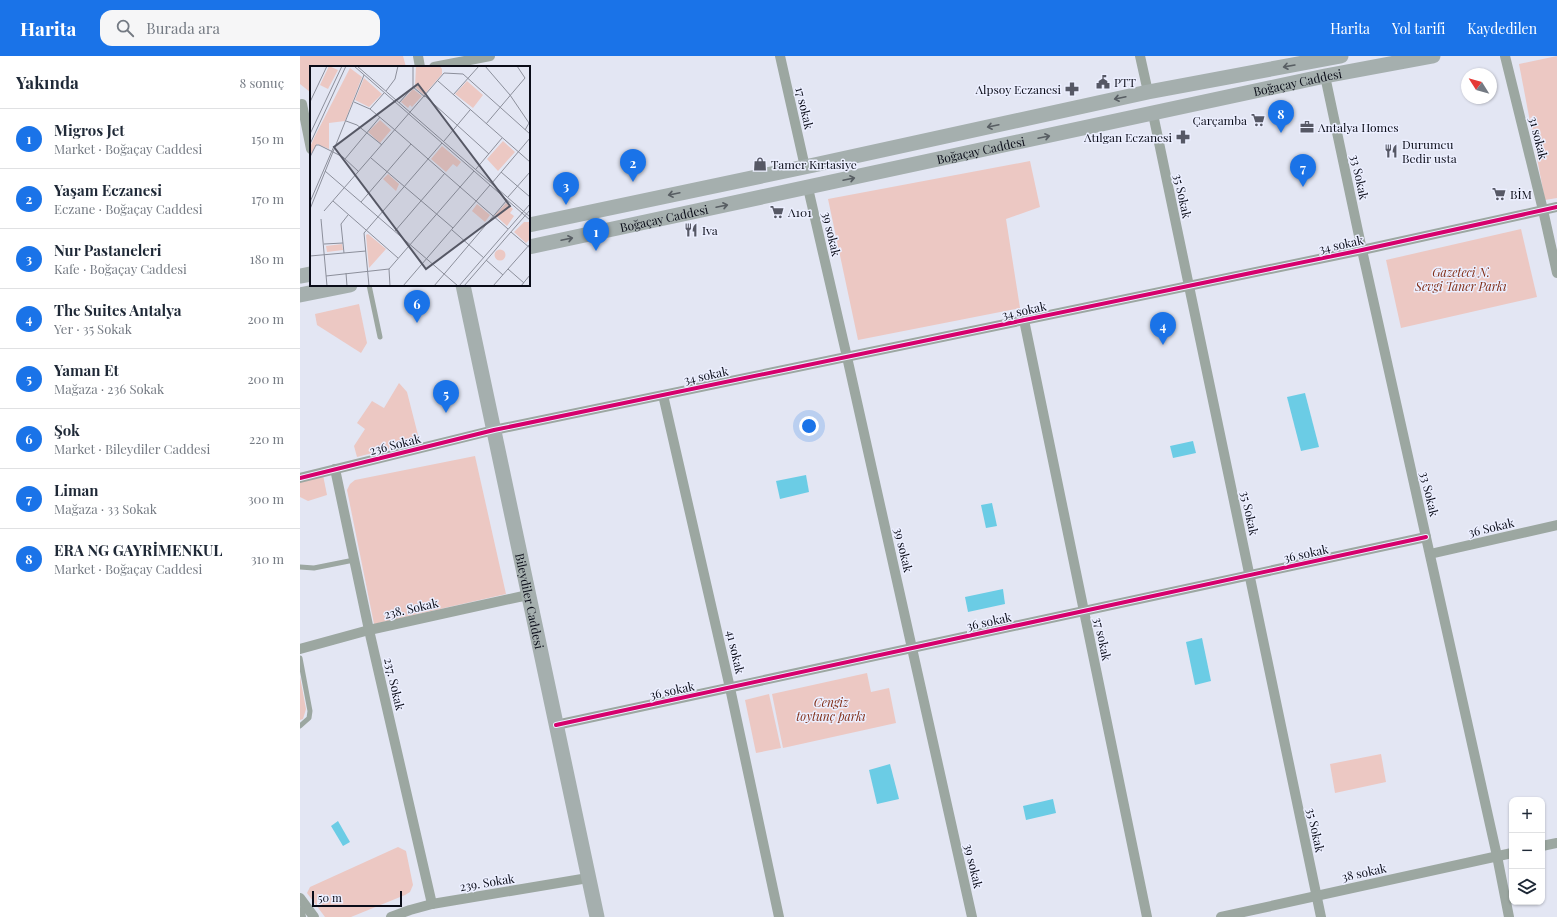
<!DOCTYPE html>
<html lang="tr">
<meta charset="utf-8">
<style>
body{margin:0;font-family:"Playfair Display",serif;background:#f6f6f7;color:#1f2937}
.controls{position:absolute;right:12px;bottom:12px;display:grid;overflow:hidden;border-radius:8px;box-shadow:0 1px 3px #0004}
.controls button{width:36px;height:36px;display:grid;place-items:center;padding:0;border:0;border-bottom:1px solid #e0e1e3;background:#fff;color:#1f2937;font:20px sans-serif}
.compass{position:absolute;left:1161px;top:12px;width:36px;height:36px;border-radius:50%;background:#fff;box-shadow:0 1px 3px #0004;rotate:307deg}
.scale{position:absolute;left:12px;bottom:10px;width:90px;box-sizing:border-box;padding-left:4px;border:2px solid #0a0c18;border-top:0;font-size:11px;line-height:14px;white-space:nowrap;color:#0a0c18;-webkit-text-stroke:3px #ecefff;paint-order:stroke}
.you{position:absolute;left:509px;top:370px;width:14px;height:14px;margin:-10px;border:3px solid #fff;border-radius:50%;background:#1a73e8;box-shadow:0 0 0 6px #1a73e833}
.badge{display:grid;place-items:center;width:26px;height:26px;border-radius:50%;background:#1a73e8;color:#fff;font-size:13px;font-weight:700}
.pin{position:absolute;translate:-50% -33px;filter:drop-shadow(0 1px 2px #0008)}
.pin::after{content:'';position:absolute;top:21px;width:14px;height:12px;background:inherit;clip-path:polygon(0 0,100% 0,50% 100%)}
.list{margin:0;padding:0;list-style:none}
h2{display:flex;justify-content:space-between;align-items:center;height:52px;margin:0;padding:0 16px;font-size:17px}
h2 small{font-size:13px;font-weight:400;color:#747a83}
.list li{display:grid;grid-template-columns:26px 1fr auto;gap:12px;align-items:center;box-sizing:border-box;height:60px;padding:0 16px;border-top:1px solid #e0e1e3}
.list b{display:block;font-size:15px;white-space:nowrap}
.list p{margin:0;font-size:13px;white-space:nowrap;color:#747a83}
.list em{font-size:13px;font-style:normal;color:#747a83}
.icon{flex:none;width:22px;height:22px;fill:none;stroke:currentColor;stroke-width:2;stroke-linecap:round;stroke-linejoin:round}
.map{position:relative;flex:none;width:1257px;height:861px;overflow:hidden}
header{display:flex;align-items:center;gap:24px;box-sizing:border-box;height:56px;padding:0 20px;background:#1a73e8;color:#fff}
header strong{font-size:19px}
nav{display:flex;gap:22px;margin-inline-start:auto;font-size:14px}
.search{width:280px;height:36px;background:#f6f6f7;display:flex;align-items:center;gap:10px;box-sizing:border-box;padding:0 14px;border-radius:12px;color:#747a83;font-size:15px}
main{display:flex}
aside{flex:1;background:#fff}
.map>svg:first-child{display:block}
</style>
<header>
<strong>Harita</strong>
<div class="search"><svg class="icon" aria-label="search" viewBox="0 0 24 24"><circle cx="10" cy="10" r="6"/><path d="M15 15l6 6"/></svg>Burada ara</div>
<nav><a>Harita</a><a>Yol tarifi</a><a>Kaydedilen</a></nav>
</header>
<main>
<aside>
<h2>Yakında<small>8 sonuç</small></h2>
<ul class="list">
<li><span class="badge">1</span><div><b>Migros Jet</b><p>Market · Boğaçay Caddesi</p></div><em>150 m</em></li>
<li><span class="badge">2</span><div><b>Yaşam Eczanesi</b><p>Eczane · Boğaçay Caddesi</p></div><em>170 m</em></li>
<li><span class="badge">3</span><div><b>Nur Pastaneleri</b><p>Kafe · Boğaçay Caddesi</p></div><em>180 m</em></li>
<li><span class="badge">4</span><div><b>The Suites Antalya</b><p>Yer · 35 Sokak</p></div><em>200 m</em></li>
<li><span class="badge">5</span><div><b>Yaman Et</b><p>Mağaza · 236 Sokak</p></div><em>200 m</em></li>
<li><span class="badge">6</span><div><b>Şok</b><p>Market · Bileydiler Caddesi</p></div><em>220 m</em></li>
<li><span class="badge">7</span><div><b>Liman</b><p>Mağaza · 33 Sokak</p></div><em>300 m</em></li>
<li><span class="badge">8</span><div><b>ERA NG GAYRİMENKUL</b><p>Market · Boğaçay Caddesi</p></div><em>310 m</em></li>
</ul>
</aside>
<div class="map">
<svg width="1257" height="861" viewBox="0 0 1257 861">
<rect width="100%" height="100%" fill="#e3e6f3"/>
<!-- green -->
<g fill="#ecc8c3">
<path d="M 0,0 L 103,0 L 106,11 L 11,11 L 11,36 L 10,36 L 0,28 Z"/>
<path d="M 1257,0 L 1257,142 L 1245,144 L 1219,8 Z"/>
<path d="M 730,105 L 740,151 L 706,163 L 720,252 L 558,284 L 528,143 Z"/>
<path d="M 1221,173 L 1237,241 L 1101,272 L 1086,204 Z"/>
<path d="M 59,248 L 67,287 L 61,297 L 17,269 L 15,258 Z"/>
<path d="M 99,327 L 107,336 L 118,379 L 115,386 L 57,401 L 54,390 L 65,373 L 57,367 L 72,345 L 84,352 Z"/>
<path d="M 175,400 L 206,538 L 74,568 L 47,434 L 50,428 L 55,424 Z"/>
<path d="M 23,419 L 27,439 L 8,445 L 0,441 L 0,425 Z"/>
<path d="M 567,617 L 571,636 L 589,632 L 596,667 L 483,692 L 472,638 Z"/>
<path d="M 0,621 L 6,653 L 3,663 L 0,664 Z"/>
<path d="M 469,638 L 481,692 L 456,697 L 445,644 Z"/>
<path d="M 1081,698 L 1086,726 L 1035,737 L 1030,708 Z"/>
<path d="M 98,791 L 106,795 L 113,829 L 110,836 L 105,839 L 51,861 L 25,861 L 7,837 L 10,831 Z"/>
</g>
<!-- water -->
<g fill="#6bcce5">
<path d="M 1005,337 L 1019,391 L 1001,395 L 987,341 Z"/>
<path d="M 893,385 L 896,397 L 873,402 L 870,390 Z"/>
<path d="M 506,419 L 509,436 L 480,443 L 476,425 Z"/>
<path d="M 692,447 L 697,470 L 686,472 L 681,449 Z"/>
<path d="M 703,533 L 705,548 L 668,556 L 665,541 Z"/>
<path d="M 902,582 L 911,625 L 895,629 L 886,586 Z"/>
<path d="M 590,708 L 599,743 L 577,748 L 569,714 Z"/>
<path d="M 753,743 L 756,757 L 726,764 L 723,750 Z"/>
<path d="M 38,765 L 50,786 L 43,790 L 31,770 Z"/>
</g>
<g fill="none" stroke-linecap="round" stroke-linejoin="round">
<!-- lane -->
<g stroke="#9ca7a1" stroke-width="5">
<path d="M 69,229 L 80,281"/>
<path d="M 0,511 L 14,512 L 54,504"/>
<path d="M 0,602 L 10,655 L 9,662 L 0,670"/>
</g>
<!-- street -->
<g stroke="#9ca7a1" stroke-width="10">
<path d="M 118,0 L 120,11"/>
<path d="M 480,0 L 505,111"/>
<path d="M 840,0 L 848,36"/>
<path d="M 1205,0 L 1243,154 L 1257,217"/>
<path d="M 134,11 L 190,0"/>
<path d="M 1025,20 L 1062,194 L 1197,800 L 1209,861"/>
<path d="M 2,48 L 11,93"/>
<path d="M 853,58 L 1021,861"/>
<path d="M 508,132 L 547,301 L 672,861"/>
<path d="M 724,264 L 847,861"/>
<path d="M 363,339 L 430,632 L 479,861"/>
<path d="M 35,413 L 69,574 L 132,848"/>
<path d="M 0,422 L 194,374 L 1062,194 L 1257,151"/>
<path d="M 1130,498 L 1257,469"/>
<path d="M 0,593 L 69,574 L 228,539"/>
<path d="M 256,669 L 1126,481"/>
<path d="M 1242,790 L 1257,787"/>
<path d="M 0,842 L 14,861"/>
<path d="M 0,856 L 1,861"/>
<path d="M 91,861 L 110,854 L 132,848 L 288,822"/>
<path d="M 921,861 L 1212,797"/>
</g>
<!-- secondary -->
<g stroke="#a5afae" stroke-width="15">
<path d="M 229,169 L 514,109 L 848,36 L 1041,0"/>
<path id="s1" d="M 229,191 L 1025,20 L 1133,0"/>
<path d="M 0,220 L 11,218"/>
<path id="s2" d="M 163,229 L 297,861"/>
<path d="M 0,239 L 50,229"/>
</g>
<!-- cycleway casing -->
<g stroke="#ecefff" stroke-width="6">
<g id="cycleway">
<path d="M 0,422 L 194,374 L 1062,194 L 1257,151"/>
<path d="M 256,669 L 1126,481"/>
</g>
</g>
<!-- cycleway -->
<use href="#cycleway" stroke="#d6006c" stroke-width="4"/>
</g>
<!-- one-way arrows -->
<defs><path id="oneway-shaft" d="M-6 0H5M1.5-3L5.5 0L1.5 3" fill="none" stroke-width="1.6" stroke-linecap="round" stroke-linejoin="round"/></defs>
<g stroke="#585e63">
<use href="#oneway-shaft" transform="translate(989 10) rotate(170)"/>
<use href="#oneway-shaft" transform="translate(820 42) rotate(168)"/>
<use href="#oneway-shaft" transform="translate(693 70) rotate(168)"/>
<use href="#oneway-shaft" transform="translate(744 81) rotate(-12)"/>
<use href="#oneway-shaft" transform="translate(549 123) rotate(-12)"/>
<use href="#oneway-shaft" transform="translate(374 138) rotate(168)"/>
<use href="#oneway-shaft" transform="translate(422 150) rotate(-12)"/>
<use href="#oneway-shaft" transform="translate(267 183) rotate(-12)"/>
</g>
<!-- icons -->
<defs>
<g id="civic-bare" transform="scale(1.08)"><path d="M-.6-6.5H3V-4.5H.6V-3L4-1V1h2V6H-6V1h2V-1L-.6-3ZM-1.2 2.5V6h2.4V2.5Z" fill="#565865" stroke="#ecefff" stroke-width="2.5" paint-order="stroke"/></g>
<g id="pharmacy-bare" transform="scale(1.08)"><path d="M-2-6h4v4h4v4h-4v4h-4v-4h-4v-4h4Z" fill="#565865" stroke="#ecefff" stroke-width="2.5" paint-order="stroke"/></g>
<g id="supermarket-bare" transform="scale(1.08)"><path d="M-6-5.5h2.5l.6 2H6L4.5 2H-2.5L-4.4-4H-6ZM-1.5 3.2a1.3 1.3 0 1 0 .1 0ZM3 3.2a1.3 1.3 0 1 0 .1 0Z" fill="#565865" stroke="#ecefff" stroke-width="2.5" paint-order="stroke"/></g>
<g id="office-bare" transform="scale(1.08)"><path d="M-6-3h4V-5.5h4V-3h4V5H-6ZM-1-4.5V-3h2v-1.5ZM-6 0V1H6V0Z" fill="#565865" stroke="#ecefff" stroke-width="2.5" paint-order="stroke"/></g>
<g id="restaurant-bare" transform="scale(1.08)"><path d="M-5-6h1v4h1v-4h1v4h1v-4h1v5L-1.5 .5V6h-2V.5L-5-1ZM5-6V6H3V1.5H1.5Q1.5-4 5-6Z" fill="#565865" stroke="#ecefff" stroke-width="2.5" paint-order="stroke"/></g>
<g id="shop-bare" transform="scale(1.08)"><path d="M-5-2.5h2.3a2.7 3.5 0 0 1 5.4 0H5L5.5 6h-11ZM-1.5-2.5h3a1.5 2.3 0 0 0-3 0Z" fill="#565865" stroke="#ecefff" stroke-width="2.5" paint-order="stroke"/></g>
</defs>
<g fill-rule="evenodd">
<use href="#civic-bare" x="803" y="26"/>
<use href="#pharmacy-bare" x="772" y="33"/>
<use href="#supermarket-bare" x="958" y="64"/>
<use href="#office-bare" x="1007" y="71"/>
<use href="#pharmacy-bare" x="883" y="81"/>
<use href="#restaurant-bare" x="1091" y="95"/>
<use href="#shop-bare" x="460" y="108"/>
<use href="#supermarket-bare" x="1199" y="138"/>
<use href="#supermarket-bare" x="477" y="156"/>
<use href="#restaurant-bare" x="391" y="174"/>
</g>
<g text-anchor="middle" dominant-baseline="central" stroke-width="3" stroke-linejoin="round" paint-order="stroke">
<!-- poi labels -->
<g font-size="12" fill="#0a0c18" stroke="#ecefff" text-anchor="start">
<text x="814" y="26">PTT</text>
<text x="761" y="33" text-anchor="end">Alpsoy Eczanesi</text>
<text x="947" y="64" text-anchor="end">Çarçamba</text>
<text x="1018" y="71">Antalya Homes</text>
<text x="872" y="81" text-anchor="end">Atılgan Eczanesi</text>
<text x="1102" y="88">Durumcu<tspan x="1102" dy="14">Bedir usta</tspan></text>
<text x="471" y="108">Tamer Kırtasiye</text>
<text x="1210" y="138">BİM</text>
<text x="488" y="156">A101</text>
<text x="402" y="174">Iva</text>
</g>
<!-- street labels -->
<g font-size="12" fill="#0a0c18" stroke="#ecefff">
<text stroke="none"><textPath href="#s1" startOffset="786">Boğaçay Caddesi</textPath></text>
<text transform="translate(505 52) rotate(77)">17 sokak</text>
<text transform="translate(1239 82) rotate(76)">31 sokak</text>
<text stroke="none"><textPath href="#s1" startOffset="462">Boğaçay Caddesi</textPath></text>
<text transform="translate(1060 121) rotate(78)">33 Sokak</text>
<text transform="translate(883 140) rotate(78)">35 Sokak</text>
<text stroke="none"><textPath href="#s1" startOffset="138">Boğaçay Caddesi</textPath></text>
<text transform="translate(532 178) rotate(77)">39 sokak</text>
<text transform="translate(1041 188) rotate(-12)">34 sokak</text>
<text transform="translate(724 254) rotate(-12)">34 sokak</text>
<text transform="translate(406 319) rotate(-12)">34 sokak</text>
<text transform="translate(95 388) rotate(-14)">236 Sokak</text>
<text transform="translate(1130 438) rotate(77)">33 Sokak</text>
<text transform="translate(950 457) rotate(78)">35 Sokak</text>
<text transform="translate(1191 471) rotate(-13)">36 Sokak</text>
<text transform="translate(604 494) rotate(77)">39 sokak</text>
<text transform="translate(1006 497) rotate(-12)">36 sokak</text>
<text stroke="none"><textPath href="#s2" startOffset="323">Bileydiler Caddesi</textPath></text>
<text transform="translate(111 552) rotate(-13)">238. Sokak</text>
<text transform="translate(689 565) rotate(-12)">36 sokak</text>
<text transform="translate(803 583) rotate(78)">37 sokak</text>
<text transform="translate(436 596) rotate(77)">41 sokak</text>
<text transform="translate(95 628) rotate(77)">237. Sokak</text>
<text transform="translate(372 634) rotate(-12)">36 sokak</text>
<text transform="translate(1016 774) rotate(78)">35 Sokak</text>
<text transform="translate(674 810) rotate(77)">39 sokak</text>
<text transform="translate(1064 816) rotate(-12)">38 sokak</text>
<text transform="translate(187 826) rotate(-9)">239. Sokak</text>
</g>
<!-- park labels -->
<g font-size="12" font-style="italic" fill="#802d16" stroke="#ecefff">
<text x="1161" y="216">Gazeteci N.<tspan x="1161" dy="14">Sevgi Taner Parkı</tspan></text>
<text x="531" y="646">Cengiz<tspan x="531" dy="14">toytunç parkı</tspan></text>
</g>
</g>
<!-- overview -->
<g transform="translate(10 10)">
<rect width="220" height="220" fill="#e3e6f3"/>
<path d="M 19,0 L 28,4 L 18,23 L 10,19 ZM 106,0 L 130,0 L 132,3 L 132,8 L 114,29 L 105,21 ZM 40,2 L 52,11 L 35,55 L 19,57 L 19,83 L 7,78 L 0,90 L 0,81 L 5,70 ZM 54,12 L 72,28 L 59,41 L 45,34 ZM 157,15 L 173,29 L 163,42 L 145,28 ZM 103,23 L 112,30 L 102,41 L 100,39 L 98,42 L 91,36 ZM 70,54 L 81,64 L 70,77 L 58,66 ZM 193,75 L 205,86 L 188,105 L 177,93 ZM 132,80 L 151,96 L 147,101 L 143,98 L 136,106 L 121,93 ZM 78,108 L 89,118 L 86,125 L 73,113 ZM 196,137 L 203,143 L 200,147 L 204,150 L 197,160 L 185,149 ZM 167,138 L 180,149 L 175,156 L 162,145 ZM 214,156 L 220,156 L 220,173 L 216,177 L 204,166 ZM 58,168 L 76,183 L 59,202 L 56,169 ZM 32,178 L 33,184 L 17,186 L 16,180 ZM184.5 189a5.5 5.5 0 1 1 11 0a5.5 5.5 0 1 1-11 0Z" fill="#ecc8c3"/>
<path fill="none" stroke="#8c8f9b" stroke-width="1" d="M 44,0 L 220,154M 47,0 L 220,151M 175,0 L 200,29 L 219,57 L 215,64M 128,15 L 220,96M 103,21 L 103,0M 103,21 L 115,31M 76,25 L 85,13 L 88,0M 143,29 L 169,0M 115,30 L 179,88M 0,36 L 17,0M 44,36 L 60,43 L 85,64 L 198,163M 89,37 L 103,21M 60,43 L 74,27M 36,55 L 47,59 L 72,79M 176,58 L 215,12 L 207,0M 0,68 L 32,0M 134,75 L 160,44M 0,78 L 36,0M 0,91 L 6,79 L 9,79 L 33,91 L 49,106M 61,92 L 143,162M 35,93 L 70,51M 166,103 L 192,72M 15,105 L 148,220M 191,106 L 220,131M 182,117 L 220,72M 198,131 L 220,106M 23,135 L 88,192M 0,136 L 24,80M 51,136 L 101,78M 0,143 L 54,9M 14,145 L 134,7 L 153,8 L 220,68M 11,153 L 17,220M 142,164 L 174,192M 85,165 L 135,107M 201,166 L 220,182M 14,178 L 33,177M 34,187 L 31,158 L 38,149M 0,190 L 56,185M 176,194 L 193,209M 79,203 L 164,105M 79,203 L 80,220M 198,203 L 214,217M 36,207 L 37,220M 16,210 L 79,203M 59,220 L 54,167 L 132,77M 93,220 L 180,119M 124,220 L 197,134M 149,220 L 220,138M 154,220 L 220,144M 183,220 L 220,178M 211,220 L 220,209"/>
<path fill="#565865" fill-opacity="0.15" stroke="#565865" stroke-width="2" d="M 108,18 L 200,140 L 116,203 L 24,81 Z"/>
<rect width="220" height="220" fill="none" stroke="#0a0c18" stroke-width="2"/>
</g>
</svg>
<div class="controls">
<button>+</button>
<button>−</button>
<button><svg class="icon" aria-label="layers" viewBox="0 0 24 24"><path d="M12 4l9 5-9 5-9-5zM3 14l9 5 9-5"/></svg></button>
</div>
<svg class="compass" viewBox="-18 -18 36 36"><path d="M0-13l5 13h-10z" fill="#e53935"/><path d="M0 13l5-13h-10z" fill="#747a83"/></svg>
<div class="scale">50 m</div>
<div class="you"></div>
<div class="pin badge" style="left:296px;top:195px">1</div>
<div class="pin badge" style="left:333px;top:126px">2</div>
<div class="pin badge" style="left:266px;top:149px">3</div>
<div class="pin badge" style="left:863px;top:289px">4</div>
<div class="pin badge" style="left:146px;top:357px">5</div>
<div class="pin badge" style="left:117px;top:267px">6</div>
<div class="pin badge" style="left:1003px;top:131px">7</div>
<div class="pin badge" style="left:981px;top:77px">8</div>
</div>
</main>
